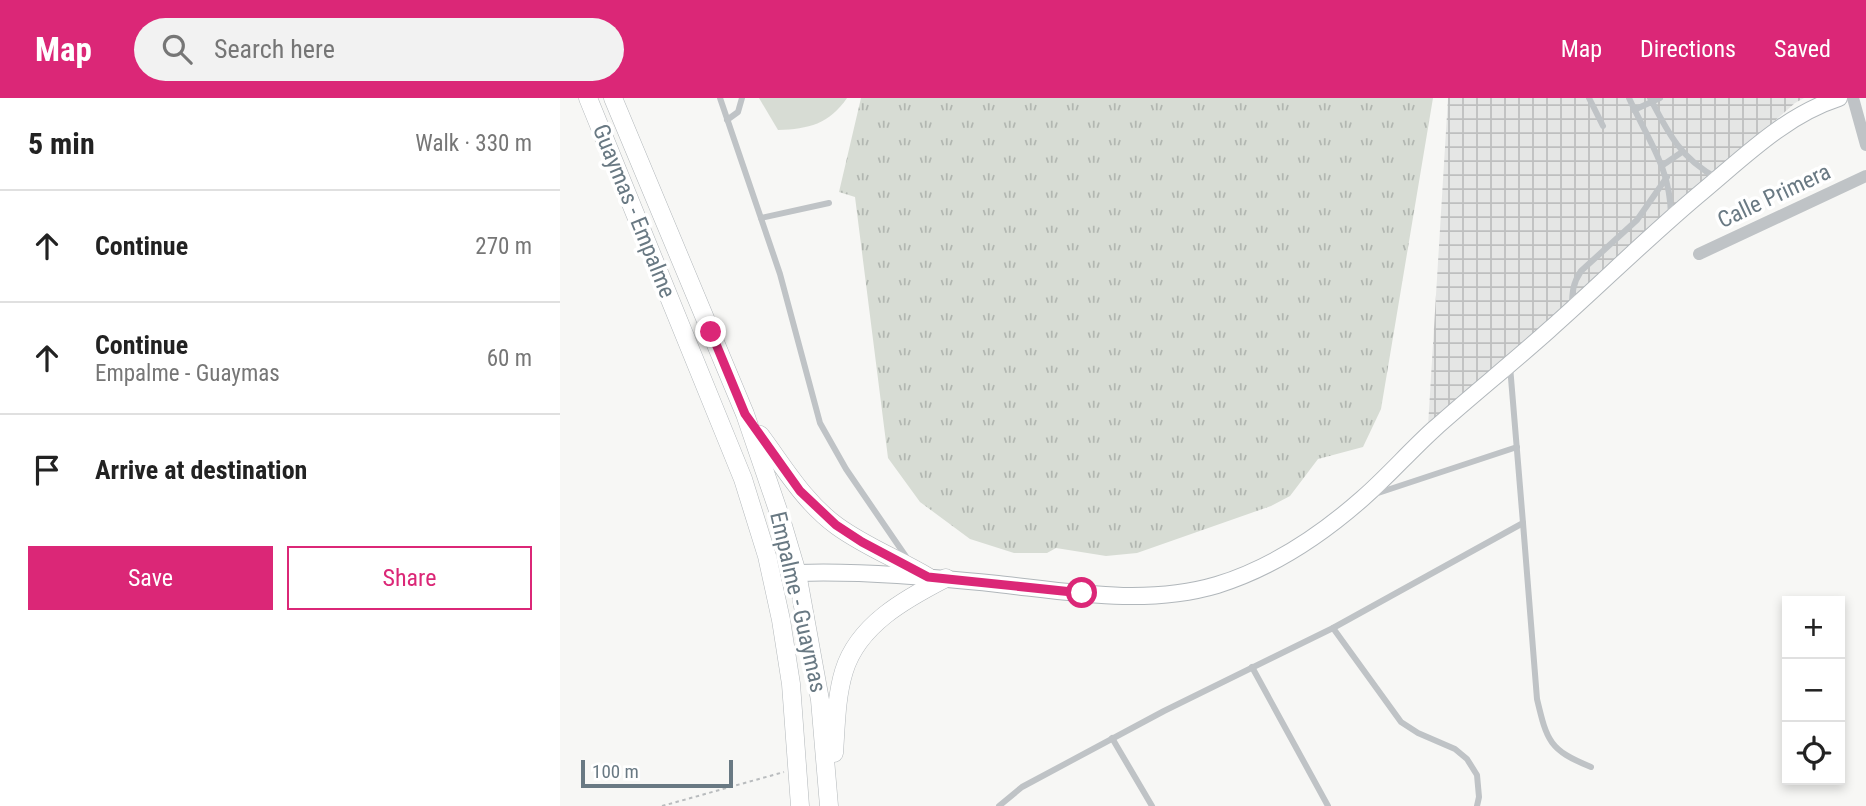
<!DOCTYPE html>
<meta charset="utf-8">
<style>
body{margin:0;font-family:"Roboto Condensed",sans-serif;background:#f2f2f2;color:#222}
.controls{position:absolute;right:21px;bottom:21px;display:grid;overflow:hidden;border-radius:0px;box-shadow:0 4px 10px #0003}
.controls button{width:63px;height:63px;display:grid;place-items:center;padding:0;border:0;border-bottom:2px solid #e0e0e0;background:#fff;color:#222;font:35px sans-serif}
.scale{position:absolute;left:21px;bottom:18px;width:152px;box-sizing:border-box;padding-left:7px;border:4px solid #697983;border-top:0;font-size:19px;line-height:24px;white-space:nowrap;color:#697983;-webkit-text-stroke:5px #fff;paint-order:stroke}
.stop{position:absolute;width:21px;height:21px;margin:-16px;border:5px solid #db2777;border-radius:50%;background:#fff}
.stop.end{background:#db2777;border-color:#fff;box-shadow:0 2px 7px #0008}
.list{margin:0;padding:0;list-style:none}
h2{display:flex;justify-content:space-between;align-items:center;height:91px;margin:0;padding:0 28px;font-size:30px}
h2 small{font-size:23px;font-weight:400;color:#767676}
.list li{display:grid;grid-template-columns:46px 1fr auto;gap:21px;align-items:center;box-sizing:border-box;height:112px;padding:0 28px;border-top:2px solid #e0e0e0}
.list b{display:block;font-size:26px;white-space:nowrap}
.list p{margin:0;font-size:23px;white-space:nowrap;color:#767676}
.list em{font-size:23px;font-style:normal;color:#767676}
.actions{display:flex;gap:14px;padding:21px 28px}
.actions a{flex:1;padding:16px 0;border:2px solid #db2777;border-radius:0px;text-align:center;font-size:24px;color:#db2777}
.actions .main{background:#db2777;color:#fff}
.icon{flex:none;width:38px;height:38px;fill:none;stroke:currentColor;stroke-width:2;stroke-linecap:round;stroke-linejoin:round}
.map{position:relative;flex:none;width:1306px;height:708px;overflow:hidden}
header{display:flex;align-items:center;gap:42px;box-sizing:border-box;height:98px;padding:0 35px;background:#db2777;color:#fff}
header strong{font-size:33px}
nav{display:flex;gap:38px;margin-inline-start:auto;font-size:24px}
.search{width:490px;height:63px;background:#f2f2f2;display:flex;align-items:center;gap:18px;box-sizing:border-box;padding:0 24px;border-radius:38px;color:#767676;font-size:26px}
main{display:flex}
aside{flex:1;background:#fff}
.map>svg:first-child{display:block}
</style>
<header>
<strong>Map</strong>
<div class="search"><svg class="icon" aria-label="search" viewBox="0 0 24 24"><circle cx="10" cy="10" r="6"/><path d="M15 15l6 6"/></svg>Search here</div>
<nav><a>Map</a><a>Directions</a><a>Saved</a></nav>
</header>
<main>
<aside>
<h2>5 min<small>Walk · 330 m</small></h2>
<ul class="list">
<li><svg class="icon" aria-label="ahead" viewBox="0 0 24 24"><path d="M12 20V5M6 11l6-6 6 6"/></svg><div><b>Continue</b></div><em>270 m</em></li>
<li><svg class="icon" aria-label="ahead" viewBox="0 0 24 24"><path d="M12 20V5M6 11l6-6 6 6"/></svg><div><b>Continue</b><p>Empalme - Guaymas</p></div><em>60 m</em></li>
<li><svg class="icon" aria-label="arrive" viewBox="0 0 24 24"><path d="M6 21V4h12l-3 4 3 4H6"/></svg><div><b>Arrive at destination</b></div></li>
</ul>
<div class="actions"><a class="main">Save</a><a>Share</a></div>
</aside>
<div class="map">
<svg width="1306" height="708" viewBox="0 0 1306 708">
<defs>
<pattern id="industrial-grid" width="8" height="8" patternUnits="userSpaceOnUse" patternTransform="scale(1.75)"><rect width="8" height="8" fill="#e5e6e5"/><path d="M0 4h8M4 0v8" fill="none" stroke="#bebfbf"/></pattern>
<pattern id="grass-tufts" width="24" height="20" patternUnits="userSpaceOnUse" patternTransform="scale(1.75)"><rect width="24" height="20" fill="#d7dcd4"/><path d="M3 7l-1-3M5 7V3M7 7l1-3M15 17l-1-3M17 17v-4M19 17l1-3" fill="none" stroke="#b2b7b1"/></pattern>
</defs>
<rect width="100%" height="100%" fill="#f7f7f5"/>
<!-- industrial -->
<path fill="url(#industrial-grid)" d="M 888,0 L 1244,0 L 1235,5 L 868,328 Z"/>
<!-- grass -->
<path fill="url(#grass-tufts)" d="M 301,0 L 873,0 L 821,311 L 803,349 L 758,361 L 730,398 L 711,408 L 577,455 L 546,458 L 496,450 L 487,455 L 454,455 L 410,441 L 360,404 L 328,360 L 295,99 L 279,94 Z"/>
<!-- garden -->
<path fill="#d7dcd4" d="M 199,0 L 287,0 C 269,26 249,31 218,32 Z"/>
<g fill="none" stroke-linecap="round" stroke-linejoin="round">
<!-- secondary casing -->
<g stroke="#b1b7bb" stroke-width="18">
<path id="secondary" d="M 237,475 C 304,473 371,479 438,486 C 510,494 586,508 657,487 C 712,470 760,438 803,400 C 827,379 849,354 873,332 C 911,298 951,266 989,232 C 1041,186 1090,137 1143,93 C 1185,58 1226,17 1279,0"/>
</g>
<!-- primary casing -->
<g stroke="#b2b7ba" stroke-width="19">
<g id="primary">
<path d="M 28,0 L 183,381 L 207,458 L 221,522 L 231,586 L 240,708"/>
<path d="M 53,0 L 185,316 L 221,421 L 237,475 L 260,602 L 269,708"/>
<path d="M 200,337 C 224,369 244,404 277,428 C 306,449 338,461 368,479"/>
<path d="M 274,655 C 276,628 276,599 284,573 C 298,527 345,501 386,480"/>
</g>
</g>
<!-- path -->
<path stroke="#b9bcbe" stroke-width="2" stroke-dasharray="3.5 3.5" stroke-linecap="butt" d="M 102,708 L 224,674"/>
<!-- lane -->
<g stroke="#bfc3c6" stroke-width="6">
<path d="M 160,0 L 220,176 L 260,325 L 286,371 L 349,463"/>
<path d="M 1029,0 L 1043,28"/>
<path d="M 1069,0 C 1088,42 1110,69 1111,117"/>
<path d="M 1090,0 C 1108,35 1121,61 1157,80"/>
<path d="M 1074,12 L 1100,0"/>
<path d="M 167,22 L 178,14 L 182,0"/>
<path d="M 1103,67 L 1122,54"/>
<path d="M 201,120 L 269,105"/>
<path d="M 1012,209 C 1012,194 1013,185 1021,173 L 1077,122 L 1107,79"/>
<path d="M 815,396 L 957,349"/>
<path d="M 963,425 L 977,601 C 987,643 989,652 1031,669"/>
<path d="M 773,530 L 841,624 L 858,635 L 895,651 L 907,661 L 917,677 L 919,699 L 917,708"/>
<path d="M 692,569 L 768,708"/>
<path d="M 552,640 L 592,708"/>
<path d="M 439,708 L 462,689 L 604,613 L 773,530 L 963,425 L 950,268"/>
</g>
<!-- street -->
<g stroke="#bfc3c6" stroke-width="12">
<path d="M 1293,0 L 1306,47"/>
<path d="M 1139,156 L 1306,78"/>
</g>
<!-- secondary -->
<use href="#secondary" stroke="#fff" stroke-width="16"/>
<!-- primary -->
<use href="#primary" stroke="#fff" stroke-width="18"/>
</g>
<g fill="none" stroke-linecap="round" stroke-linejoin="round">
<!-- route -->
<path stroke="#db2777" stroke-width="9" d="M 151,234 L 185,316 L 240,393 L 276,427 L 302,444 L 368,479 L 522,495"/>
</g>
<g text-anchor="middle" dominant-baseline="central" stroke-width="7" stroke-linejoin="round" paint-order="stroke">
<!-- street labels -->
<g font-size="23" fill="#697983" stroke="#fff">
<text transform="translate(1214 98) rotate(-25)">Calle Primera</text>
<text transform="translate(74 113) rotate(68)">Guaymas - Empalme</text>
<text transform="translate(238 504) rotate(77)">Empalme - Guaymas</text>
</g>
</g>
</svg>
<div class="controls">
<button>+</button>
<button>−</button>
<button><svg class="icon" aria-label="locate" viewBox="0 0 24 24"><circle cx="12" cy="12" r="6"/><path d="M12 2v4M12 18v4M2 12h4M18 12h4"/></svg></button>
</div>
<div class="scale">100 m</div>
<div class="stop" style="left:522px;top:495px"></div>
<div class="stop end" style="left:151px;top:234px"></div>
</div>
</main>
